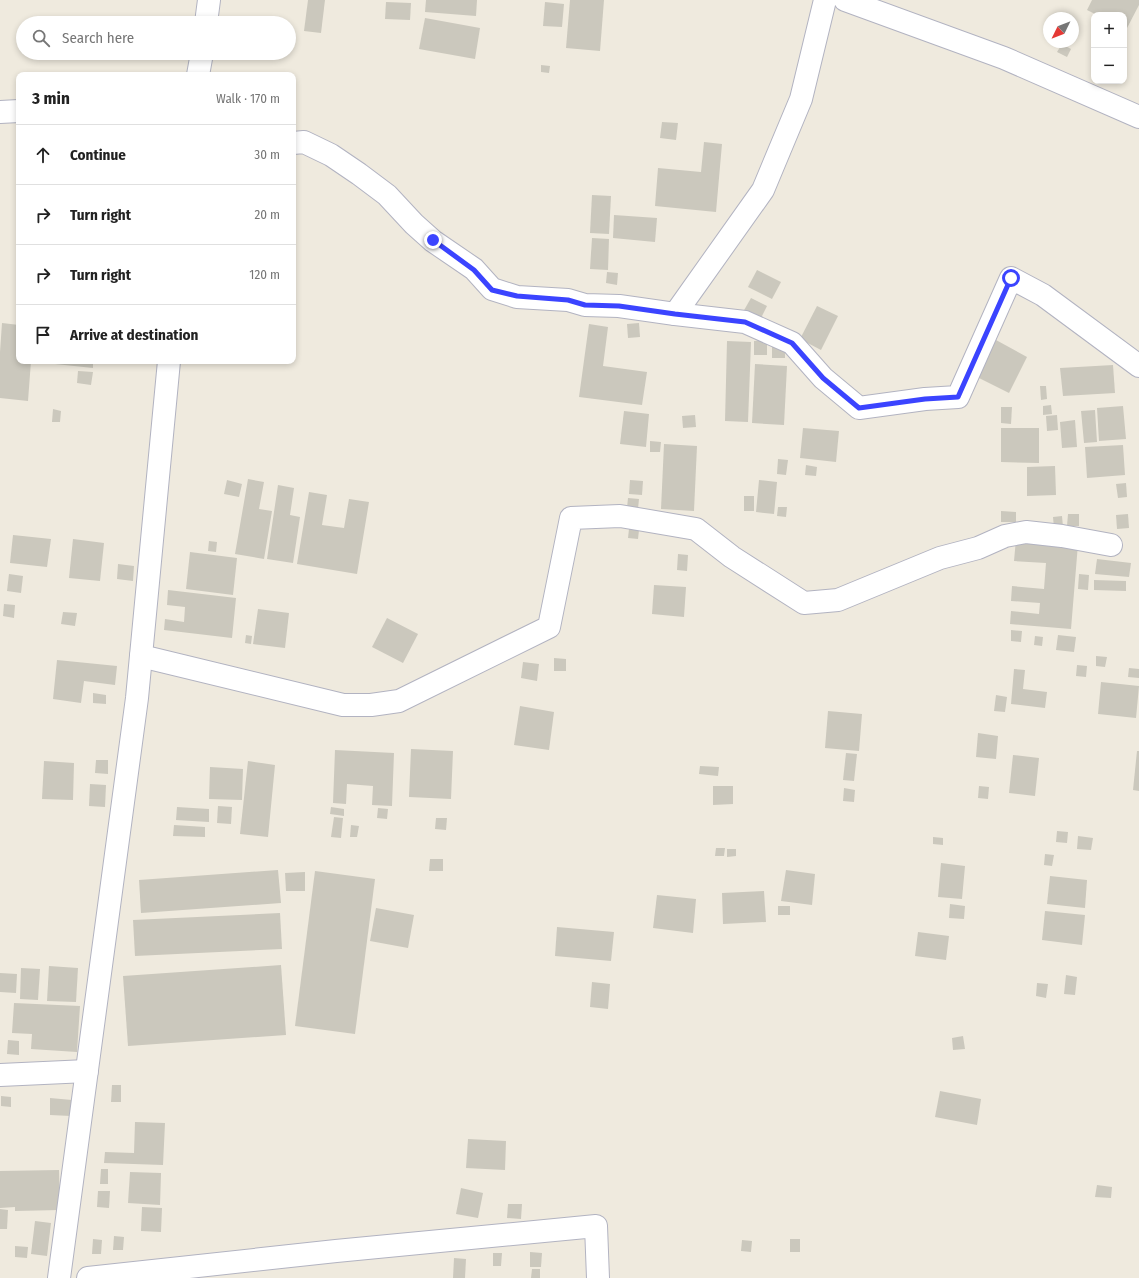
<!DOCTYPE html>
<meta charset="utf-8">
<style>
body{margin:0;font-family:"Fira Sans Condensed",sans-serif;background:#f6f6f6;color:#222}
.controls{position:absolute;right:12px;top:12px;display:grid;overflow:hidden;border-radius:8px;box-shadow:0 2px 6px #0003}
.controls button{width:36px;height:36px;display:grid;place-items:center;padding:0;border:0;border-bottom:1px solid #e0e0e0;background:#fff;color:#222;font:20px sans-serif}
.compass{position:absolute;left:1043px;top:12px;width:36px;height:36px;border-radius:50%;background:#fff;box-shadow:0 2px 6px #0003;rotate:227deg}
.stop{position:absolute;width:12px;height:12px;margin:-9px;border:3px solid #3b44ff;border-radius:50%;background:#fff}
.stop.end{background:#3b44ff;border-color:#fff;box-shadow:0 1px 4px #0008}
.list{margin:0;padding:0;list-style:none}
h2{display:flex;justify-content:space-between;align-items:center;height:52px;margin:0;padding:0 16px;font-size:17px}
h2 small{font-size:13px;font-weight:400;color:#767676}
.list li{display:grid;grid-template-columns:26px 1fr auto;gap:12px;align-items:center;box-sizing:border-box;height:60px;padding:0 16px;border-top:1px solid #e0e0e0}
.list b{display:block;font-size:15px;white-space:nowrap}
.list em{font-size:13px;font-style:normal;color:#767676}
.icon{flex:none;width:22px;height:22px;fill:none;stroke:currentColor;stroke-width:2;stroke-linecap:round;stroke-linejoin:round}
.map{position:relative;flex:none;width:1139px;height:1278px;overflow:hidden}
.search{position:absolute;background:#fff;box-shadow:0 2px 6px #0003;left:16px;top:16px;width:280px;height:44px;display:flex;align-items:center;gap:10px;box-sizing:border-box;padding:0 14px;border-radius:22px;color:#767676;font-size:15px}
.panel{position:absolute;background:#fff;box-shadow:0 2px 6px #0003;left:16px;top:72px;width:280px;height:292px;border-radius:8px}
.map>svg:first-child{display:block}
</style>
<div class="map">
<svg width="1139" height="1278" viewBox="0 0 1139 1278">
<rect width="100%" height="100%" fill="#efeade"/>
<!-- building -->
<g fill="#cbc8bd">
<path d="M 308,0 L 325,0 L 321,33 L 304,31 Z"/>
<path d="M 426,0 L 477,0 L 476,16 L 425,12 Z"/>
<path d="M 570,0 L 604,0 L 600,51 L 566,48 Z"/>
<path d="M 1092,0 L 1139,0 L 1139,5 L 1126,30 L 1124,29 L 1124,15 L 1097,15 L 1087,10 Z"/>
<path d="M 386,2 L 411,3 L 410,20 L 385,19 Z"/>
<path d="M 545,2 L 564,4 L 562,27 L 543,26 Z"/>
<path d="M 425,18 L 480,28 L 475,59 L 419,49 Z"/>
<path d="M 1062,44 L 1071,49 L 1067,57 L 1057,52 Z"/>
<path d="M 541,65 L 550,66 L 549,73 L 541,72 Z"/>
<path d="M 662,122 L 678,123 L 676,140 L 660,138 Z"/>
<path d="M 704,142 L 722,144 L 716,212 L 655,206 L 658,168 L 701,172 Z"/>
<path d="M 592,195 L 611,196 L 609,234 L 590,233 Z"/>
<path d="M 614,215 L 657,218 L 655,242 L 613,238 Z"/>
<path d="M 592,238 L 609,239 L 608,270 L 590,269 Z"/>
<path d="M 757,270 L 781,282 L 772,299 L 748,287 Z"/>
<path d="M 607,272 L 618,273 L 617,285 L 606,283 Z"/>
<path d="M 751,298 L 767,306 L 760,320 L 743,312 Z"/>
<path d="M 817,306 L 838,316 L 821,350 L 800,339 Z"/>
<path d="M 2,323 L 19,325 L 19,361 L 31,361 L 28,401 L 0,398 L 0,352 Z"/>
<path d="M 639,323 L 640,337 L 628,338 L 627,324 Z"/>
<path d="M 589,324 L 608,327 L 603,366 L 647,372 L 642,405 L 579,397 Z"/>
<path d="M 767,340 L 767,355 L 754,355 L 754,341 Z"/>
<path d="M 996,340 L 1027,357 L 1009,393 L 977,377 Z"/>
<path d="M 727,341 L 751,342 L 748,422 L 725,421 Z"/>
<rect x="772" y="345" width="13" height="13"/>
<path d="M 56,361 L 93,361 L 93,368 L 55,364 Z"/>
<path d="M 755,364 L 787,366 L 784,425 L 752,423 Z"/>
<path d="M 1113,365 L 1115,393 L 1063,396 L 1060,368 Z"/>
<path d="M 78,371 L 93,372 L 91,385 L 77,383 Z"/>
<path d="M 1040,386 L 1046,386 L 1047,399 L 1041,400 Z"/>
<path d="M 1051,405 L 1052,414 L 1043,415 L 1043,406 Z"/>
<path d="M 1123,406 L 1126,439 L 1099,441 L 1097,408 Z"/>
<path d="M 1001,407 L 1012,407 L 1011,424 L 1001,423 Z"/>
<path d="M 53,409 L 61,411 L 60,422 L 52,422 Z"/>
<path d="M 1095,410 L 1097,442 L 1084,443 L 1081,411 Z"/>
<path d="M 624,411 L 649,414 L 646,447 L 620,444 Z"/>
<path d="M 695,415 L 696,427 L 683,428 L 682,416 Z"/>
<path d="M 1057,415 L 1058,430 L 1047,431 L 1046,416 Z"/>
<path d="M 1075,420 L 1077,447 L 1062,448 L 1060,422 Z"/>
<path d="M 803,428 L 839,431 L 836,462 L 800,458 Z"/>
<path d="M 1001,428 L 1039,428 L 1039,463 L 1001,462 Z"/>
<path d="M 650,441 L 661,442 L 660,452 L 650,452 Z"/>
<path d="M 664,444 L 697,446 L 694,511 L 661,509 Z"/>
<path d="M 1123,445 L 1125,475 L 1087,478 L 1085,447 Z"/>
<path d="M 778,459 L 788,460 L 786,475 L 777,474 Z"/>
<path d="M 806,465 L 817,467 L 816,476 L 805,475 Z"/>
<path d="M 1055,466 L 1056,495 L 1027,496 L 1027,467 Z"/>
<path d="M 248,479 L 264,482 L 259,509 L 272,511 L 264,559 L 235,554 Z"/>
<path d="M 227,480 L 242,484 L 239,497 L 224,494 Z"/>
<path d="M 630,480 L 643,481 L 642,495 L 629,494 Z"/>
<path d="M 759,480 L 777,482 L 774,514 L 756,512 Z"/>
<path d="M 1126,483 L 1127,497 L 1118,498 L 1116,484 Z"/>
<path d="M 278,485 L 294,488 L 290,515 L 300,517 L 293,563 L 267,559 Z"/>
<path d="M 309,492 L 327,495 L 322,525 L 344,528 L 349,499 L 369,502 L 357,574 L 297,564 Z"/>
<rect x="744" y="496" width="10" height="15"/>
<path d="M 628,498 L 639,499 L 638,509 L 627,508 Z"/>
<path d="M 778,507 L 787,507 L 786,517 L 777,516 Z"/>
<path d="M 1001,511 L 1016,512 L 1016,522 L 1001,522 Z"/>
<path d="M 1068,514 L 1079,514 L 1079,526 L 1067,526 Z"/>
<path d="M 1128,514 L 1129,528 L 1117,529 L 1116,515 Z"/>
<path d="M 1062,516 L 1063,527 L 1054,528 L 1053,517 Z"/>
<path d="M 629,529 L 639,530 L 638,539 L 628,538 Z"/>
<path d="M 13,535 L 51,539 L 47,567 L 10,563 Z"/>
<path d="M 73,539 L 104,543 L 100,581 L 69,578 Z"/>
<path d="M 1016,539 L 1078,544 L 1071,629 L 1010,624 L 1011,611 L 1039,614 L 1040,603 L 1011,601 L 1012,586 L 1044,589 L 1046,563 L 1014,561 Z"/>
<path d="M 209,541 L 217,542 L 216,552 L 208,551 Z"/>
<path d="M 190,552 L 237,558 L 233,595 L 186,589 Z"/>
<path d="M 678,554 L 688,555 L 687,571 L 677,570 Z"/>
<path d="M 1097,559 L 1131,563 L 1129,577 L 1095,574 Z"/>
<path d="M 118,564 L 134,566 L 133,581 L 117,579 Z"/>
<path d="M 9,574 L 23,576 L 21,593 L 7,591 Z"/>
<path d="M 1079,574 L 1089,575 L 1088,590 L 1078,589 Z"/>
<path d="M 1094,580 L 1126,581 L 1126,591 L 1094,590 Z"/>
<path d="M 654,585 L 686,587 L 684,617 L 652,614 Z"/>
<path d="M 168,590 L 236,598 L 232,638 L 164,630 L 165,619 L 184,622 L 185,607 L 167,605 Z"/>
<path d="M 4,604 L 15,605 L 14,618 L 3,616 Z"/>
<path d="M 258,609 L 289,613 L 285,648 L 253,644 Z"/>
<path d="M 63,612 L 77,613 L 75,626 L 61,624 Z"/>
<path d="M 387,618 L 418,634 L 403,663 L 372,647 Z"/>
<path d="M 1011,630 L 1022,631 L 1021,642 L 1011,641 Z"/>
<path d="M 246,635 L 252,636 L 251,644 L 245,643 Z"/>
<path d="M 1058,635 L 1076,637 L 1074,652 L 1056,650 Z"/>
<path d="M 1035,636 L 1043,637 L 1042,646 L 1034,645 Z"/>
<path d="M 1096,656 L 1107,657 L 1105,667 L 1096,666 Z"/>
<path d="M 554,658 L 566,659 L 566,671 L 554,671 Z"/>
<path d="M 57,660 L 117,666 L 115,685 L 84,681 L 81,703 L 53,699 Z"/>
<path d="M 523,662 L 539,664 L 537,681 L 521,678 Z"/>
<path d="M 1077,665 L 1087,666 L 1086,677 L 1076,676 Z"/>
<path d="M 1129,668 L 1139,669 L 1139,678 L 1128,677 Z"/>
<path d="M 1014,669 L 1025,670 L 1023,689 L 1047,692 L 1045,708 L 1011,704 Z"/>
<path d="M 1101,682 L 1139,686 L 1136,718 L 1098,714 Z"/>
<path d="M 93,693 L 106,695 L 106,704 L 93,703 Z"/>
<path d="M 996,695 L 1007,697 L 1005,712 L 994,711 Z"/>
<path d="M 520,706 L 554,712 L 549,750 L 514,745 Z"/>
<path d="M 828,711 L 862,714 L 859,751 L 825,748 Z"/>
<path d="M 978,733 L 998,736 L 996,759 L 976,757 Z"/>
<path d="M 411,749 L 453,751 L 451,799 L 409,797 Z"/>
<path d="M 335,750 L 394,753 L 392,806 L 372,805 L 373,786 L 347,784 L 346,804 L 333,803 Z"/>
<path d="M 1137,751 L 1139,751 L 1139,791 L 1133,790 Z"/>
<path d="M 846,753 L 857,754 L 854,781 L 843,780 Z"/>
<path d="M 1013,755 L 1039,758 L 1035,796 L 1009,793 Z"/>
<path d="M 96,760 L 108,760 L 108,774 L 95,773 Z"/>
<path d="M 44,761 L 74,763 L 73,800 L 42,799 Z"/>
<path d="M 248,761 L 275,765 L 268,837 L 240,834 Z"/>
<path d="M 700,766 L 719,767 L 718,776 L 699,774 Z"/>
<path d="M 210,767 L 243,769 L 242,800 L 209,799 Z"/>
<path d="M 90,784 L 106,785 L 105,807 L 89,806 Z"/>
<path d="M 713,786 L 733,786 L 733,804 L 713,805 Z"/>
<path d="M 979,786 L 989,787 L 988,799 L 978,798 Z"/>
<path d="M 844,788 L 855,790 L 854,802 L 843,801 Z"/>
<path d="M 218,806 L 232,807 L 231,824 L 217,823 Z"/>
<path d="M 177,807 L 209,809 L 209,822 L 176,820 Z"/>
<path d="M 331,807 L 344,809 L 344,816 L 330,814 Z"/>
<path d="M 378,808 L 388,809 L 387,819 L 377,818 Z"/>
<path d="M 334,817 L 343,818 L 341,838 L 331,837 Z"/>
<path d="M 436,818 L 447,818 L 446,830 L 435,829 Z"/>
<path d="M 174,825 L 205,827 L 205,837 L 173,836 Z"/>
<path d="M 351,825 L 359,826 L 357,837 L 350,837 Z"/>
<path d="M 1057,831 L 1068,832 L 1067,843 L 1056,842 Z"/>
<path d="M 1078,836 L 1093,838 L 1091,850 L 1077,849 Z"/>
<path d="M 933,837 L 943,838 L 943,845 L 933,844 Z"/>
<path d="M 716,848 L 725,848 L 724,856 L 715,856 Z"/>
<path d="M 727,849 L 736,849 L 736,856 L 727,857 Z"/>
<path d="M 1045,854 L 1054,855 L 1052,866 L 1044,865 Z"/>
<path d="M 430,859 L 443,859 L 443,871 L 429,871 Z"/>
<path d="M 941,863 L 965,866 L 962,899 L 938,897 Z"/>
<path d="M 278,870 L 281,903 L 141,913 L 139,880 Z"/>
<path d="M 786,870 L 815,874 L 812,905 L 781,901 Z"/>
<path d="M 315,871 L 375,879 L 355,1034 L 295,1026 Z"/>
<path d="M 305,872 L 305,891 L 286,891 L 285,873 Z"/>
<path d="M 1050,876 L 1087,880 L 1085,908 L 1047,904 Z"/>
<path d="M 764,891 L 766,922 L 723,924 L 722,893 Z"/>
<path d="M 657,895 L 696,899 L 693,933 L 653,928 Z"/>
<path d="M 950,904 L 965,906 L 964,919 L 949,918 Z"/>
<rect x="778" y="906" width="12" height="9"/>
<path d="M 376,908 L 414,915 L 408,948 L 370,941 Z"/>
<path d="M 1045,911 L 1085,915 L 1082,945 L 1042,940 Z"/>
<path d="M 280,913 L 282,949 L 135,956 L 133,920 Z"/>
<path d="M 557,927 L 614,932 L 611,961 L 555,956 Z"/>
<path d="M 918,932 L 949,936 L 946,960 L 915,956 Z"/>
<path d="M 281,965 L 286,1035 L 128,1046 L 123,976 Z"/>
<path d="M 49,966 L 78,968 L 76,1002 L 47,1001 Z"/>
<path d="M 21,968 L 40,969 L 38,1000 L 20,999 Z"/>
<path d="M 0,973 L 17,974 L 16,993 L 0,992 Z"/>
<path d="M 1066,975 L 1077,977 L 1075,995 L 1064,994 Z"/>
<path d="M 592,982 L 610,984 L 608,1009 L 590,1007 Z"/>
<path d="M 1037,983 L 1048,984 L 1046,998 L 1036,996 Z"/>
<path d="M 14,1003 L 80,1006 L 77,1052 L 31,1049 L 32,1034 L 12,1033 Z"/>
<path d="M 963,1036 L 965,1049 L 953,1050 L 952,1038 Z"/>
<path d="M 8,1040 L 19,1041 L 19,1055 L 7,1054 Z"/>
<path d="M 112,1085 L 121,1085 L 121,1102 L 111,1102 Z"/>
<path d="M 940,1091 L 981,1099 L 977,1125 L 935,1117 Z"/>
<path d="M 1,1096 L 11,1097 L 11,1107 L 1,1106 Z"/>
<path d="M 50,1098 L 72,1100 L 71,1116 L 50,1115 Z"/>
<path d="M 135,1122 L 165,1123 L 163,1165 L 104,1163 L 105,1152 L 134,1153 Z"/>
<path d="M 468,1139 L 506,1141 L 505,1170 L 466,1168 Z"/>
<path d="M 101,1169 L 108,1169 L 108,1184 L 100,1184 Z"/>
<path d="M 59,1170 L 60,1210 L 15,1211 L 15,1207 L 0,1208 L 0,1171 Z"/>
<path d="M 130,1172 L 161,1173 L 160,1205 L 128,1203 Z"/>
<path d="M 1097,1185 L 1112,1187 L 1111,1198 L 1095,1197 Z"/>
<path d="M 461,1188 L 483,1193 L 478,1218 L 456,1214 Z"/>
<path d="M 98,1191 L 110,1191 L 109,1208 L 97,1207 Z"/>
<path d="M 508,1204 L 522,1204 L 521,1219 L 507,1218 Z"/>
<path d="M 142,1207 L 162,1208 L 161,1232 L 141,1231 Z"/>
<path d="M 0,1209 L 8,1210 L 7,1229 L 0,1229 Z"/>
<path d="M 35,1221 L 51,1223 L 47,1256 L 31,1254 Z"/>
<path d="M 114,1236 L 124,1237 L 123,1250 L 113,1250 Z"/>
<path d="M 93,1239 L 102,1240 L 101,1254 L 92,1254 Z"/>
<rect x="790" y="1239" width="10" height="13"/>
<path d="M 742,1240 L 752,1241 L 751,1252 L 741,1251 Z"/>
<path d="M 15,1246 L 28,1247 L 27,1258 L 15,1257 Z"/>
<path d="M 530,1252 L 542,1253 L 541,1267 L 530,1267 Z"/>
<path d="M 493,1253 L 502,1253 L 501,1266 L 493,1266 Z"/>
<path d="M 454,1258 L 466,1259 L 465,1278 L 453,1278 Z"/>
<path d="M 532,1269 L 540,1269 L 540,1278 L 531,1278 Z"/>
</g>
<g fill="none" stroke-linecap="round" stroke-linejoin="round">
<!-- minor casing -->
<g stroke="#b2b3c1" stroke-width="24">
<g id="minor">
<path d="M 845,0 L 1004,58 L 1139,117"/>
<path d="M 206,23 L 209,0"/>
<path d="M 198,75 L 202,53"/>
<path d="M 0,112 L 19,111"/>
<path d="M 293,143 L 304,142 L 331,155 L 359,174 L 387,195 L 414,224 L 433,241 L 474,269 L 492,289 L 517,297 L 568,300 L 585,305 L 619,306 L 675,314 L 745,322 L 792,343 L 823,378 L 859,408 L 925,399 L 958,397 L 1011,278 L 1043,295 L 1139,366"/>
<path d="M 675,314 L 763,190 L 801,99 L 825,0"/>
<path d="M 141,656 L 343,705 L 371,705 L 399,701 L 549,627 L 571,518 L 620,516 L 696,529 L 732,557 L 804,603 L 838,600 L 940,558 L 978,548 L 1005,536 L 1026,532 L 1062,536 L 1111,545"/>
<path d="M 0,1075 L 87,1071"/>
<path d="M 59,1278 L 137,698 L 169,361"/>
<path d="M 88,1278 L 336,1251 L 596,1226 L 598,1278"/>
</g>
</g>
<!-- minor -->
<use href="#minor" stroke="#fff" stroke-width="22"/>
</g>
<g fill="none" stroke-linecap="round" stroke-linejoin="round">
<!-- route -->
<path stroke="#3b44ff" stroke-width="5" d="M 433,240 L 474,270 L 492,290 L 517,296 L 568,300 L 585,305 L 619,306 L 675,314 L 745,322 L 792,343 L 823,378 L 859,408 L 925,399 L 958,397 L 1011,278"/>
</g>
</svg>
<div class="controls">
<button>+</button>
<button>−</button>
</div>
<svg class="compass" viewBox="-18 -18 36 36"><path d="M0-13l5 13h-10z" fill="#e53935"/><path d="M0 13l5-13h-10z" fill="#767676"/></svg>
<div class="stop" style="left:1011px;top:278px"></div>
<div class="stop end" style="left:433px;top:240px"></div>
<div class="search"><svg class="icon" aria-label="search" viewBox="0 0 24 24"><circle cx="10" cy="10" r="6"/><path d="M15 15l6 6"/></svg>Search here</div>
<section class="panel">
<h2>3 min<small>Walk · 170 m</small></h2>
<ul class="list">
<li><svg class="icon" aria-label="ahead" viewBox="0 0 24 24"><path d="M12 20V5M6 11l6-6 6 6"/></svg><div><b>Continue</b></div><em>30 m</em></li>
<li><svg class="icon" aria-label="right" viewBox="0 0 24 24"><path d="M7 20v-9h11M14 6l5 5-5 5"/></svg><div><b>Turn right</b></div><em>20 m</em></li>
<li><svg class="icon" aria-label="right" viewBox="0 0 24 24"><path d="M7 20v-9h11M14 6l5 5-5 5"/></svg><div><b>Turn right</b></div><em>120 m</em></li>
<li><svg class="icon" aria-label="arrive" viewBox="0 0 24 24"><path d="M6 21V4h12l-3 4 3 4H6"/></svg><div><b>Arrive at destination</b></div></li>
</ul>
</section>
</div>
